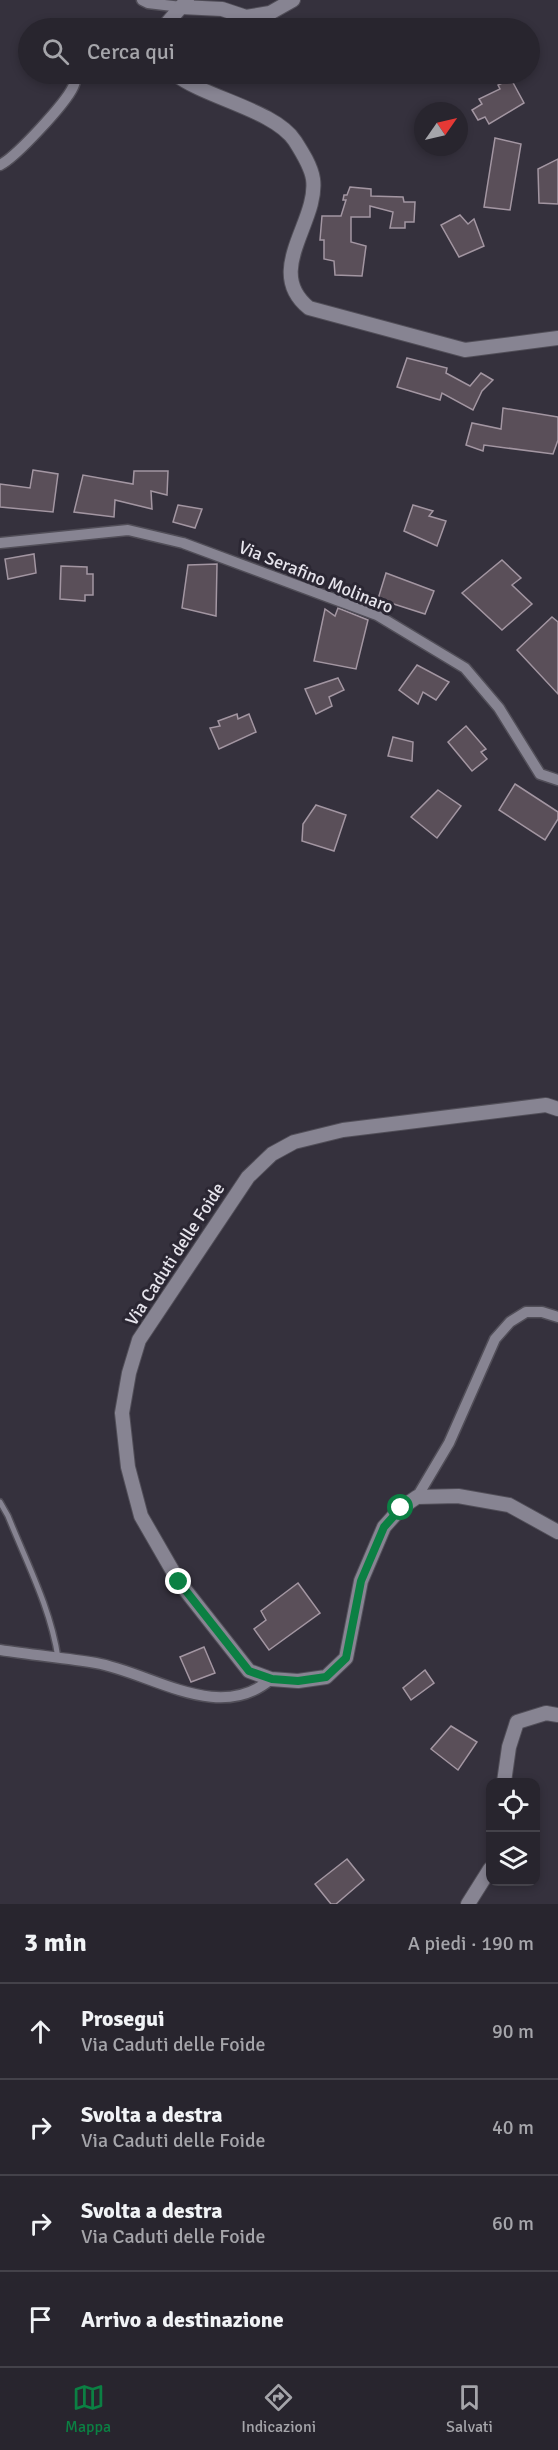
<!DOCTYPE html>
<html lang="it">
<meta charset="utf-8">
<style>
body{margin:0;font-family:Signika,sans-serif;background:#302d36;color:#f1f3f6}
.controls{position:absolute;right:18px;bottom:18px;display:grid;overflow:hidden;border-radius:12px;box-shadow:0 3px 9px #0003}
.controls button{width:54px;height:54px;display:grid;place-items:center;padding:0;border:0;border-bottom:2px solid #44424a;background:#28252e;color:#f1f3f6;font:30px sans-serif}
.compass{position:absolute;left:414px;top:102px;width:54px;height:54px;border-radius:50%;background:#28252e;box-shadow:0 3px 9px #0003;rotate:56deg}
.stop{position:absolute;width:18px;height:18px;margin:-14px;border:4px solid #0b8043;border-radius:50%;background:#fff}
.stop.end{background:#0b8043;border-color:#fff;box-shadow:0 2px 6px #0008}
.list{margin:0;padding:0;list-style:none}
h2{display:flex;justify-content:space-between;align-items:center;height:78px;margin:0;padding:0 24px;font-size:26px}
h2 small{font-size:20px;font-weight:400;color:#a5a5aa}
.list li{display:grid;grid-template-columns:39px 1fr auto;gap:18px;align-items:center;box-sizing:border-box;height:96px;padding:0 24px;border-top:2px solid #44424a}
.list b{display:block;font-size:22px;white-space:nowrap}
.list p{margin:0;font-size:20px;white-space:nowrap;color:#a5a5aa}
.list em{font-size:20px;font-style:normal;color:#a5a5aa}
.icon{flex:none;width:33px;height:33px;fill:none;stroke:currentColor;stroke-width:2;stroke-linecap:round;stroke-linejoin:round}
.map{position:relative;flex:none;width:558px;height:1904px;overflow:hidden}
.search{position:absolute;background:#28252e;box-shadow:0 3px 9px #0003;left:18px;right:18px;top:18px;height:66px;display:flex;align-items:center;gap:15px;box-sizing:border-box;padding:0 21px;border-radius:33px;color:#a5a5aa;font-size:22px}
.sheet{height:462px;background:#28252e}
nav{display:flex;justify-content:space-around;align-items:center;box-sizing:border-box;height:84px;border-top:2px solid #44424a;background:#28252e;font-size:16px;color:#a5a5aa}
nav a{display:grid;justify-items:center;gap:3px}
nav .on{color:#0b8043}
.map>svg:first-child{display:block}
</style>
<div class="map">
<svg width="558" height="1904" viewBox="0 0 558 1904">
<rect width="100%" height="100%" fill="#35313d"/>
<!-- building -->
<g fill="#5a4f59" stroke="#a396a2" stroke-width="1.5">
<path d="M 511,79 L 524,103 L 489,124 L 485,117 L 478,120 L 472,110 L 482,104 L 479,99 L 500,89 L 498,85 Z"/>
<path d="M 495,138 L 521,144 L 510,210 L 484,207 Z"/>
<path d="M 558,159 L 558,204 L 539,203 L 538,169 Z"/>
<path d="M 350,187 L 371,189 L 371,196 L 403,197 L 404,202 L 415,202 L 414,222 L 405,222 L 405,228 L 390,228 L 393,212 L 370,206 L 370,217 L 351,217 L 351,242 L 366,246 L 362,276 L 335,275 L 334,261 L 324,259 L 324,240 L 320,240 L 322,216 L 341,216 L 346,200 L 343,200 L 344,195 L 347,195 Z"/>
<path d="M 460,215 L 468,224 L 474,219 L 484,246 L 459,257 L 441,225 Z"/>
<path d="M 407,358 L 447,368 L 446,373 L 470,386 L 481,373 L 493,380 L 482,391 L 473,410 L 442,393 L 440,400 L 397,387 Z"/>
<path d="M 503,408 L 558,417 L 558,440 L 553,454 L 484,445 L 483,451 L 466,445 L 472,423 L 501,429 Z"/>
<path d="M 33,470 L 58,474 L 53,512 L 0,507 L 0,484 L 30,488 Z"/>
<path d="M 134,471 L 168,471 L 167,495 L 151,491 L 152,509 L 115,500 L 114,517 L 74,512 L 83,475 L 133,484 Z"/>
<path d="M 178,505 L 202,509 L 195,528 L 173,522 Z"/>
<path d="M 413,505 L 433,511 L 429,516 L 446,521 L 437,546 L 404,531 Z"/>
<path d="M 34,554 L 36,573 L 8,579 L 5,559 Z"/>
<path d="M 502,560 L 521,578 L 512,585 L 532,604 L 502,630 L 462,593 Z"/>
<path d="M 217,564 L 216,616 L 182,608 L 188,565 Z"/>
<path d="M 61,566 L 87,567 L 87,574 L 93,574 L 93,595 L 85,595 L 85,601 L 60,599 Z"/>
<path d="M 386,573 L 434,591 L 425,614 L 378,599 Z"/>
<path d="M 338,608 L 368,620 L 356,669 L 314,661 L 325,609 L 335,616 Z"/>
<path d="M 552,617 L 558,622 L 558,694 L 517,650 Z"/>
<path d="M 417,665 L 449,682 L 436,700 L 423,692 L 418,704 L 399,690 Z"/>
<path d="M 338,678 L 344,690 L 329,697 L 332,706 L 316,714 L 305,689 Z"/>
<path d="M 237,714 L 238,719 L 249,714 L 256,732 L 219,749 L 210,728 L 220,726 L 218,721 Z"/>
<path d="M 466,726 L 486,749 L 481,752 L 487,759 L 472,771 L 448,742 Z"/>
<path d="M 393,737 L 413,742 L 412,761 L 388,756 Z"/>
<path d="M 515,784 L 558,812 L 558,819 L 545,840 L 499,810 Z"/>
<path d="M 438,790 L 461,806 L 437,838 L 411,817 Z"/>
<path d="M 316,805 L 346,815 L 334,851 L 302,841 L 303,824 Z"/>
<path d="M 298,1583 L 320,1613 L 269,1650 L 254,1629 L 266,1620 L 261,1611 Z"/>
<path d="M 204,1647 L 215,1673 L 191,1682 L 180,1657 Z"/>
<path d="M 425,1670 L 434,1683 L 411,1700 L 403,1688 Z"/>
<path d="M 451,1726 L 477,1742 L 458,1770 L 431,1749 Z"/>
<path d="M 347,1859 L 364,1880 L 336,1904 L 331,1904 L 315,1884 Z"/>
</g>
<g fill="none" stroke-linecap="round" stroke-linejoin="round">
<!-- service casing -->
<g stroke="#514e58" stroke-width="8">
<path id="service" d="M 0,1502 L 8,1516 C 26,1561 51,1609 58,1658"/>
</g>
<!-- minor casing -->
<g stroke="#514e58" stroke-width="13">
<g id="minor">
<path d="M 142,0 L 148,3 L 181,7"/>
<path d="M 0,165 C 16,157 65,104 73,87 C 75,83 76,78 77,74"/>
<path d="M 0,543 L 128,530 L 183,543 L 377,615 L 465,668 L 499,708 L 540,774 L 558,780"/>
<path d="M 417,1497 L 449,1443 L 495,1339 L 510,1322 L 526,1312 L 542,1312 L 558,1317"/>
<path d="M 0,1650 C 32,1655 65,1658 96,1663 C 152,1673 219,1724 271,1679"/>
</g>
</g>
<!-- tertiary casing -->
<g stroke="#514e58" stroke-width="16">
<g id="tertiary">
<path d="M 181,7 L 222,9 L 246,17 L 270,13 L 293,0"/>
<path d="M 163,28 L 187,0"/>
<path d="M 175,74 C 205,98 275,110 295,141 C 302,152 311,166 313,179 C 319,222 263,271 309,308 L 465,350 L 558,338"/>
<path d="M 558,1109 L 546,1105 L 343,1130 L 294,1142 L 272,1154 L 248,1177 L 139,1340 L 129,1373 L 122,1413 L 128,1467 L 141,1516 L 179,1582 L 249,1671 L 271,1679 L 298,1681 L 326,1677 L 346,1658 L 361,1581 L 384,1527 L 401,1508 L 417,1497 L 458,1496 L 509,1505 L 558,1532"/>
<path d="M 504,1782 L 509,1747 L 517,1722 L 546,1713 L 558,1715"/>
<path d="M 468,1904 L 490,1869"/>
</g>
</g>
<!-- service -->
<use href="#service" stroke="#878492" stroke-width="5"/>
<!-- minor -->
<use href="#minor" stroke="#878492" stroke-width="10"/>
<!-- tertiary -->
<use href="#tertiary" stroke="#878492" stroke-width="14"/>
</g>
<g fill="none" stroke-linecap="round" stroke-linejoin="round">
<!-- route -->
<path stroke="#0b8043" stroke-width="8" d="M 179,1582 L 249,1671 L 272,1679 L 298,1681 L 326,1677 L 346,1658 L 361,1581 L 384,1527 L 401,1508"/>
</g>
<g text-anchor="middle" dominant-baseline="central" stroke-width="6" stroke-linejoin="round" paint-order="stroke">
<!-- street labels -->
<g font-size="18" fill="#e6e4ec" stroke="#2b2733">
<text transform="translate(316 577) rotate(22)">Via Serafino Molinaro</text>
<text transform="translate(175 1254) rotate(-57)">Via Caduti delle Foide</text>
</g>
</g>
</svg>
<div class="controls">
<button><svg class="icon" aria-label="locate" viewBox="0 0 24 24"><circle cx="12" cy="12" r="6"/><path d="M12 2v4M12 18v4M2 12h4M18 12h4"/></svg></button>
<button><svg class="icon" aria-label="layers" viewBox="0 0 24 24"><path d="M12 4l9 5-9 5-9-5zM3 14l9 5 9-5"/></svg></button>
</div>
<svg class="compass" viewBox="-18 -18 36 36"><path d="M0-13l5 13h-10z" fill="#e53935"/><path d="M0 13l5-13h-10z" fill="#a5a5aa"/></svg>
<div class="stop" style="left:401px;top:1508px"></div>
<div class="stop end" style="left:179px;top:1582px"></div>
<div class="search"><svg class="icon" aria-label="search" viewBox="0 0 24 24"><circle cx="10" cy="10" r="6"/><path d="M15 15l6 6"/></svg>Cerca qui</div>
</div>
<section class="sheet">
<h2>3 min<small>A piedi · 190 m</small></h2>
<ul class="list">
<li><svg class="icon" aria-label="ahead" viewBox="0 0 24 24"><path d="M12 20V5M6 11l6-6 6 6"/></svg><div><b>Prosegui</b><p>Via Caduti delle Foide</p></div><em>90 m</em></li>
<li><svg class="icon" aria-label="right" viewBox="0 0 24 24"><path d="M7 20v-9h11M14 6l5 5-5 5"/></svg><div><b>Svolta a destra</b><p>Via Caduti delle Foide</p></div><em>40 m</em></li>
<li><svg class="icon" aria-label="right" viewBox="0 0 24 24"><path d="M7 20v-9h11M14 6l5 5-5 5"/></svg><div><b>Svolta a destra</b><p>Via Caduti delle Foide</p></div><em>60 m</em></li>
<li><svg class="icon" aria-label="arrive" viewBox="0 0 24 24"><path d="M6 21V4h12l-3 4 3 4H6"/></svg><div><b>Arrivo a destinazione</b></div></li>
</ul>
</section>
<nav>
<a class="on"><svg class="icon" aria-label="map" viewBox="0 0 24 24"><path d="M3 6l6-2 6 2 6-2v14l-6 2-6-2-6 2zM9 4v14M15 6v14"/></svg>Mappa</a>
<a><svg class="icon" aria-label="directions" viewBox="0 0 24 24"><path d="M12 3l9 9-9 9-9-9zM9 14v-3h6M13 9l2 2-2 2"/></svg>Indicazioni</a>
<a><svg class="icon" aria-label="saved" viewBox="0 0 24 24"><path d="M7 4h10v16l-5-4-5 4z"/></svg>Salvati</a>
</nav>
